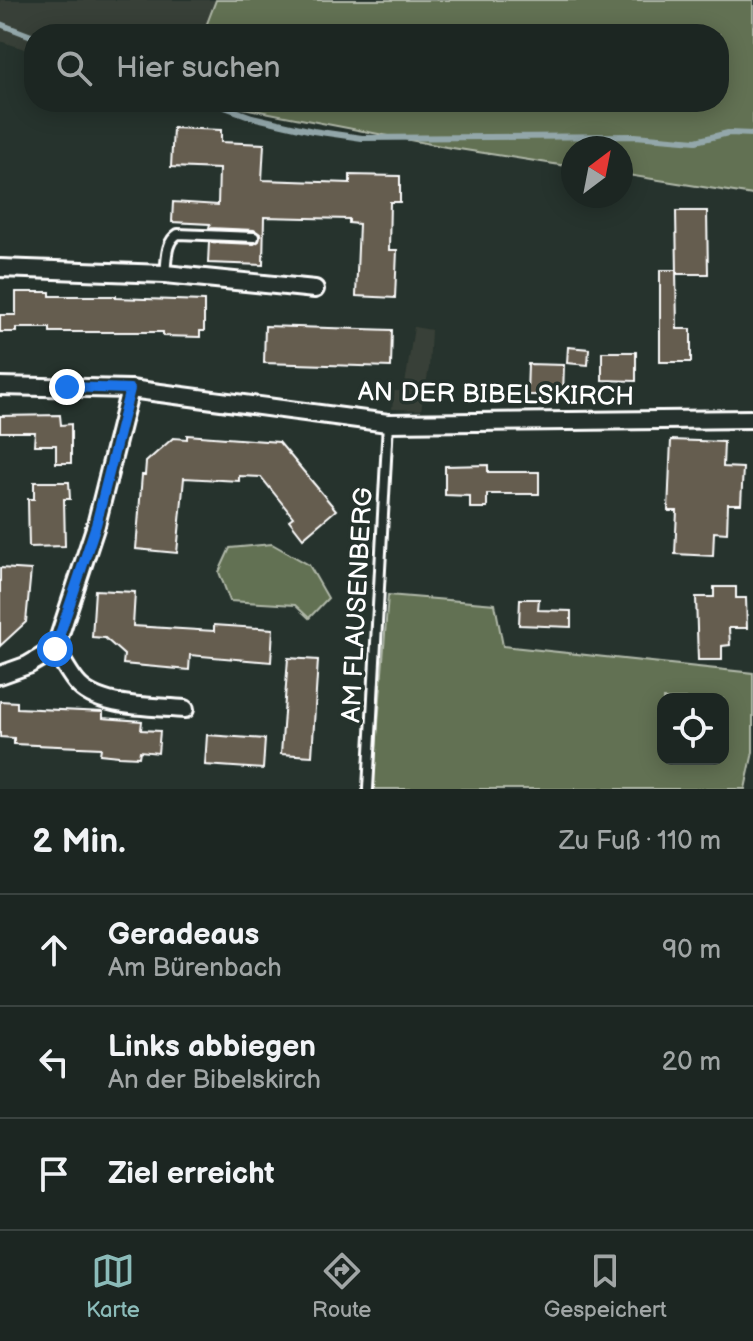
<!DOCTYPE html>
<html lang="de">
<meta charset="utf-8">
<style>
body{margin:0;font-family:"Balsamiq Sans",sans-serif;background:#29322f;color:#f1f3f6}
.controls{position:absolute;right:24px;bottom:24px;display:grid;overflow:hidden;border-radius:16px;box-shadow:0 4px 20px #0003}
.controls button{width:72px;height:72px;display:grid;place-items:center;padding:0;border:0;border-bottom:2px solid #3a4340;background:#1c2622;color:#f1f3f6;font:40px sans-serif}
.compass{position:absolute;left:561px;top:136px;width:72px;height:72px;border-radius:50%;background:#1c2622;box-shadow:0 4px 20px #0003;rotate:32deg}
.stop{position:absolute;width:24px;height:24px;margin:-18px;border:6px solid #1a73e8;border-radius:50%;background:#fff}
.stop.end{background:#1a73e8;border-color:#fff;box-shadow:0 2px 8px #0008}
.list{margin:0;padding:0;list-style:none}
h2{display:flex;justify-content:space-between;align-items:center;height:104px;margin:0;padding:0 32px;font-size:34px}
h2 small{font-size:26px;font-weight:400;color:#a0a5a5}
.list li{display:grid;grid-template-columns:52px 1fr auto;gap:24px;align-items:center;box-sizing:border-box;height:112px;padding:0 32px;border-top:2px solid #3a4340}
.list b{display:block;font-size:30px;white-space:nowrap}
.list p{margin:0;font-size:26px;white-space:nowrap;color:#a0a5a5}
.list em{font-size:26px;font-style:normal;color:#a0a5a5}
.icon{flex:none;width:44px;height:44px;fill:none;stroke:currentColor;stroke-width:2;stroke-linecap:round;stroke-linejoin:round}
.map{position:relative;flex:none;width:753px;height:789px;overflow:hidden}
.search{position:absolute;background:#1c2622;box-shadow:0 4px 20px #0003;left:24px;right:24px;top:24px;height:88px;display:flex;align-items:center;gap:20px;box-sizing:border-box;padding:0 28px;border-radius:32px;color:#a0a5a5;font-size:30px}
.sheet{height:440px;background:#1c2622}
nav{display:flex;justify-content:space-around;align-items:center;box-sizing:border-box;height:112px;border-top:2px solid #3a4340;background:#1c2622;font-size:22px;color:#a0a5a5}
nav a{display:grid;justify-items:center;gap:4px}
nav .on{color:#8bbbb9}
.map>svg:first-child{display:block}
</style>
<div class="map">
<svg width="753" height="789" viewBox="0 0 753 789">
<rect width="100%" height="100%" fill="#26332d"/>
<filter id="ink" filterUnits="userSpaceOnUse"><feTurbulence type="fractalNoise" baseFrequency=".0125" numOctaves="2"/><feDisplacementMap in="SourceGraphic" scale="16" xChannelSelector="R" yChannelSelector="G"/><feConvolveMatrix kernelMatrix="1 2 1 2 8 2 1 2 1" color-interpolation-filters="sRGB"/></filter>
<g filter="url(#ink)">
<!-- built -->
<g fill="#394037">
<path d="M 0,0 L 216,0 L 203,34 L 34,34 L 34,52 L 0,41 Z"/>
<path d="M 414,327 L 431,330 L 429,368 L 421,410 L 392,409 L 394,391 L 404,391 Z"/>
</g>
<!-- green -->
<g fill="#627153" stroke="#b0b8a9" stroke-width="2" fill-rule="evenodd">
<path d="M 216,0 L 753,0 L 753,195 L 621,174 L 621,148 L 573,148 L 573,167 L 446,147 L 212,102 L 719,102 L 719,34 L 203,34 Z"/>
<path d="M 272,544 L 309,565 L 328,598 L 309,618 L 295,605 L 230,601 L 219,572 L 230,548 Z"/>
<path d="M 388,595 L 495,604 L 503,646 L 753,673 L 753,752 L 745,789 L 373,789 ZM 663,699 L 723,699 L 723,759 L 663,759 Z"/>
</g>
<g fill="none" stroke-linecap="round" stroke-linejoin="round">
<!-- stream -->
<g stroke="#93a7aa" stroke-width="6">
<path d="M 0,24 L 34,37"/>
<path d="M 211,102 L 252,117 L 313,131 L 362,138 L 635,136 L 696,141 L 728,133 L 753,134"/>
</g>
</g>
<!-- building -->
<g fill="#655d4f" stroke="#fff" stroke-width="2">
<path d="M 173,128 L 221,130 L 221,142 L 264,144 L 262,180 L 350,183 L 350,175 L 400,176 L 400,202 L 390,202 L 389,250 L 397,250 L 395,298 L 356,296 L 359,224 L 349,223 L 349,219 L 264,217 L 263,265 L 208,263 L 209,242 L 254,244 L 259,241 L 260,234 L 254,230 L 209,228 L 210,224 L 172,222 L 173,202 L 218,205 L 219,169 L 171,167 Z"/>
<path d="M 676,211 L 707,211 L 708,274 L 677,274 Z"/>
<path d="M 660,270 L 676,270 L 677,329 L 691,329 L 691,362 L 660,362 Z"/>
<path d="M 16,292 L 50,292 L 50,296 L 116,296 L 116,298 L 204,301 L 204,331 L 200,331 L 200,337 L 163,336 L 163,332 L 50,332 L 50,328 L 16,328 L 16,332 L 0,332 L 0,315 L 16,315 Z"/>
<path d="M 265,326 L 392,330 L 391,367 L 264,363 Z"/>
<path d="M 568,347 L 589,349 L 588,365 L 567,363 Z"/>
<path d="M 602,352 L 636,352 L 636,381 L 602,380 Z"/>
<path d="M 528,364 L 564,365 L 563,395 L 527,395 Z"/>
<path d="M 60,415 L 61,425 L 71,424 L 71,463 L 56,463 L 56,445 L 34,445 L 35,432 L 0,432 L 0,416 Z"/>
<path d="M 187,435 L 279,442 L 336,510 L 303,538 L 289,520 L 293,517 L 261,477 L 239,476 L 239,481 L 184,478 L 177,553 L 136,549 L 142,475 L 145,475 L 146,462 L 173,438 L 187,439 Z"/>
<path d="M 671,440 L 724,442 L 723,467 L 743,468 L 741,504 L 728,504 L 727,533 L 714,532 L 713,556 L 675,554 L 677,511 L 668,511 Z"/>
<path d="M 488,465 L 488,472 L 539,472 L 539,494 L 487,494 L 487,508 L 470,508 L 470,496 L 445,495 L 445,466 Z"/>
<path d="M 34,482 L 69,482 L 70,499 L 64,499 L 65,546 L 29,547 L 28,499 L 34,499 Z"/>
<path d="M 0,568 L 31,570 L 26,622 L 0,646 Z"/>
<path d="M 714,587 L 736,587 L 736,598 L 746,598 L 747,628 L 729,628 L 730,645 L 722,646 L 722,660 L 698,660 L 696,597 L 714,597 Z"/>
<path d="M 95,590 L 135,592 L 133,626 L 214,631 L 214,625 L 273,629 L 271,662 L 190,655 L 189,670 L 123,664 L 124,655 L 105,638 L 92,637 Z"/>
<path d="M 520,599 L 539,599 L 538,610 L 571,611 L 571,627 L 519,625 Z"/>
<path d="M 288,658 L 318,660 L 312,756 L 281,754 Z"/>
<path d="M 0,701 L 17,702 L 17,708 L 103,712 L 103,718 L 142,721 L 141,730 L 160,731 L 158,753 L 140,751 L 139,757 L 119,756 L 100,754 L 101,748 L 14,744 L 14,738 L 0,737 Z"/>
<path d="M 207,735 L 265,739 L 263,769 L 205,765 Z"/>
</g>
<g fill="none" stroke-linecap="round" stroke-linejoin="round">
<!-- service casing -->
<g stroke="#fff" stroke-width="14">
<g id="service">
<path d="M 165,274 C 167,260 165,242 178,234 L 254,237"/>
<path d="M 368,789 L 388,423"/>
</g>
</g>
<!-- minor casing -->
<g stroke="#fff" stroke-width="22">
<g id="minor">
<path d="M 0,268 L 165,274 L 315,289"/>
<path d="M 0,386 L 130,389 L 388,423 L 753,419"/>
<path d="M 55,649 L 96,525 L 130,389"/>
<path d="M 0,675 L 28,665 L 55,649 C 62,660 68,672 76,682 C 97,709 154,706 185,709"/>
</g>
</g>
<!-- service -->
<use href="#service" stroke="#26332d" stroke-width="8"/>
<!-- minor -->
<use href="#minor" stroke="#26332d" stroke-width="16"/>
</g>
</g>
<g fill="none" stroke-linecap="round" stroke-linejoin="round" filter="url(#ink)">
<!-- route -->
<path stroke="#1a73e8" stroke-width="10" d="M 55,649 L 96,525 L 130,389 L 67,387"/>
</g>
<g text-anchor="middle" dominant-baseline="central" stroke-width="7" stroke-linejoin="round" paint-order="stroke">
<!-- street labels -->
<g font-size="26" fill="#fff" stroke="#26332d">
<text transform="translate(496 395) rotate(1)">AN DER BIBELSKIRCH</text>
<text transform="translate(358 605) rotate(-87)">AM FLAUSENBERG</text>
</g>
</g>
</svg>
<div class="controls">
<button><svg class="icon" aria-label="locate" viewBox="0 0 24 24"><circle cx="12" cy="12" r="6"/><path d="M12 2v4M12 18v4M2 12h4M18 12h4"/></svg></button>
</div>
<svg class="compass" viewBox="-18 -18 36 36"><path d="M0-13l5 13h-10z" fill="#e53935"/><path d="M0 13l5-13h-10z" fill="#a0a5a5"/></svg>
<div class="stop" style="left:55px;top:649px"></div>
<div class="stop end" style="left:67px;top:387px"></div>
<div class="search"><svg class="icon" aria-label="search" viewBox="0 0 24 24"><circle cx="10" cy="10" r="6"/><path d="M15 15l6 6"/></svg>Hier suchen</div>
</div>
<section class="sheet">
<h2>2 Min.<small>Zu Fuß · 110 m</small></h2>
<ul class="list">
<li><svg class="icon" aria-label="ahead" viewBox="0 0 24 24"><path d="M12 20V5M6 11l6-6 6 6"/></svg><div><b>Geradeaus</b><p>Am Bürenbach</p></div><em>90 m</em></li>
<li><svg class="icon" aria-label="left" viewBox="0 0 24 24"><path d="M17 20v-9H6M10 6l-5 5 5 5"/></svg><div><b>Links abbiegen</b><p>An der Bibelskirch</p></div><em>20 m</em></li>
<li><svg class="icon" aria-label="arrive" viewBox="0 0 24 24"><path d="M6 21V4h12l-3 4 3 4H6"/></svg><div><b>Ziel erreicht</b></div></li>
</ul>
</section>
<nav>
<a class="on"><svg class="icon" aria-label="map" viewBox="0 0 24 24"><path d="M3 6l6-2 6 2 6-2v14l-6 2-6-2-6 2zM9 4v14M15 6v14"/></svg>Karte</a>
<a><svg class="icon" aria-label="directions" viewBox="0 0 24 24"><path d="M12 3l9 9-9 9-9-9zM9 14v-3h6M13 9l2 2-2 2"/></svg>Route</a>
<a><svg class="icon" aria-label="saved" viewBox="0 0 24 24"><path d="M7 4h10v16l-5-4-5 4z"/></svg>Gespeichert</a>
</nav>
